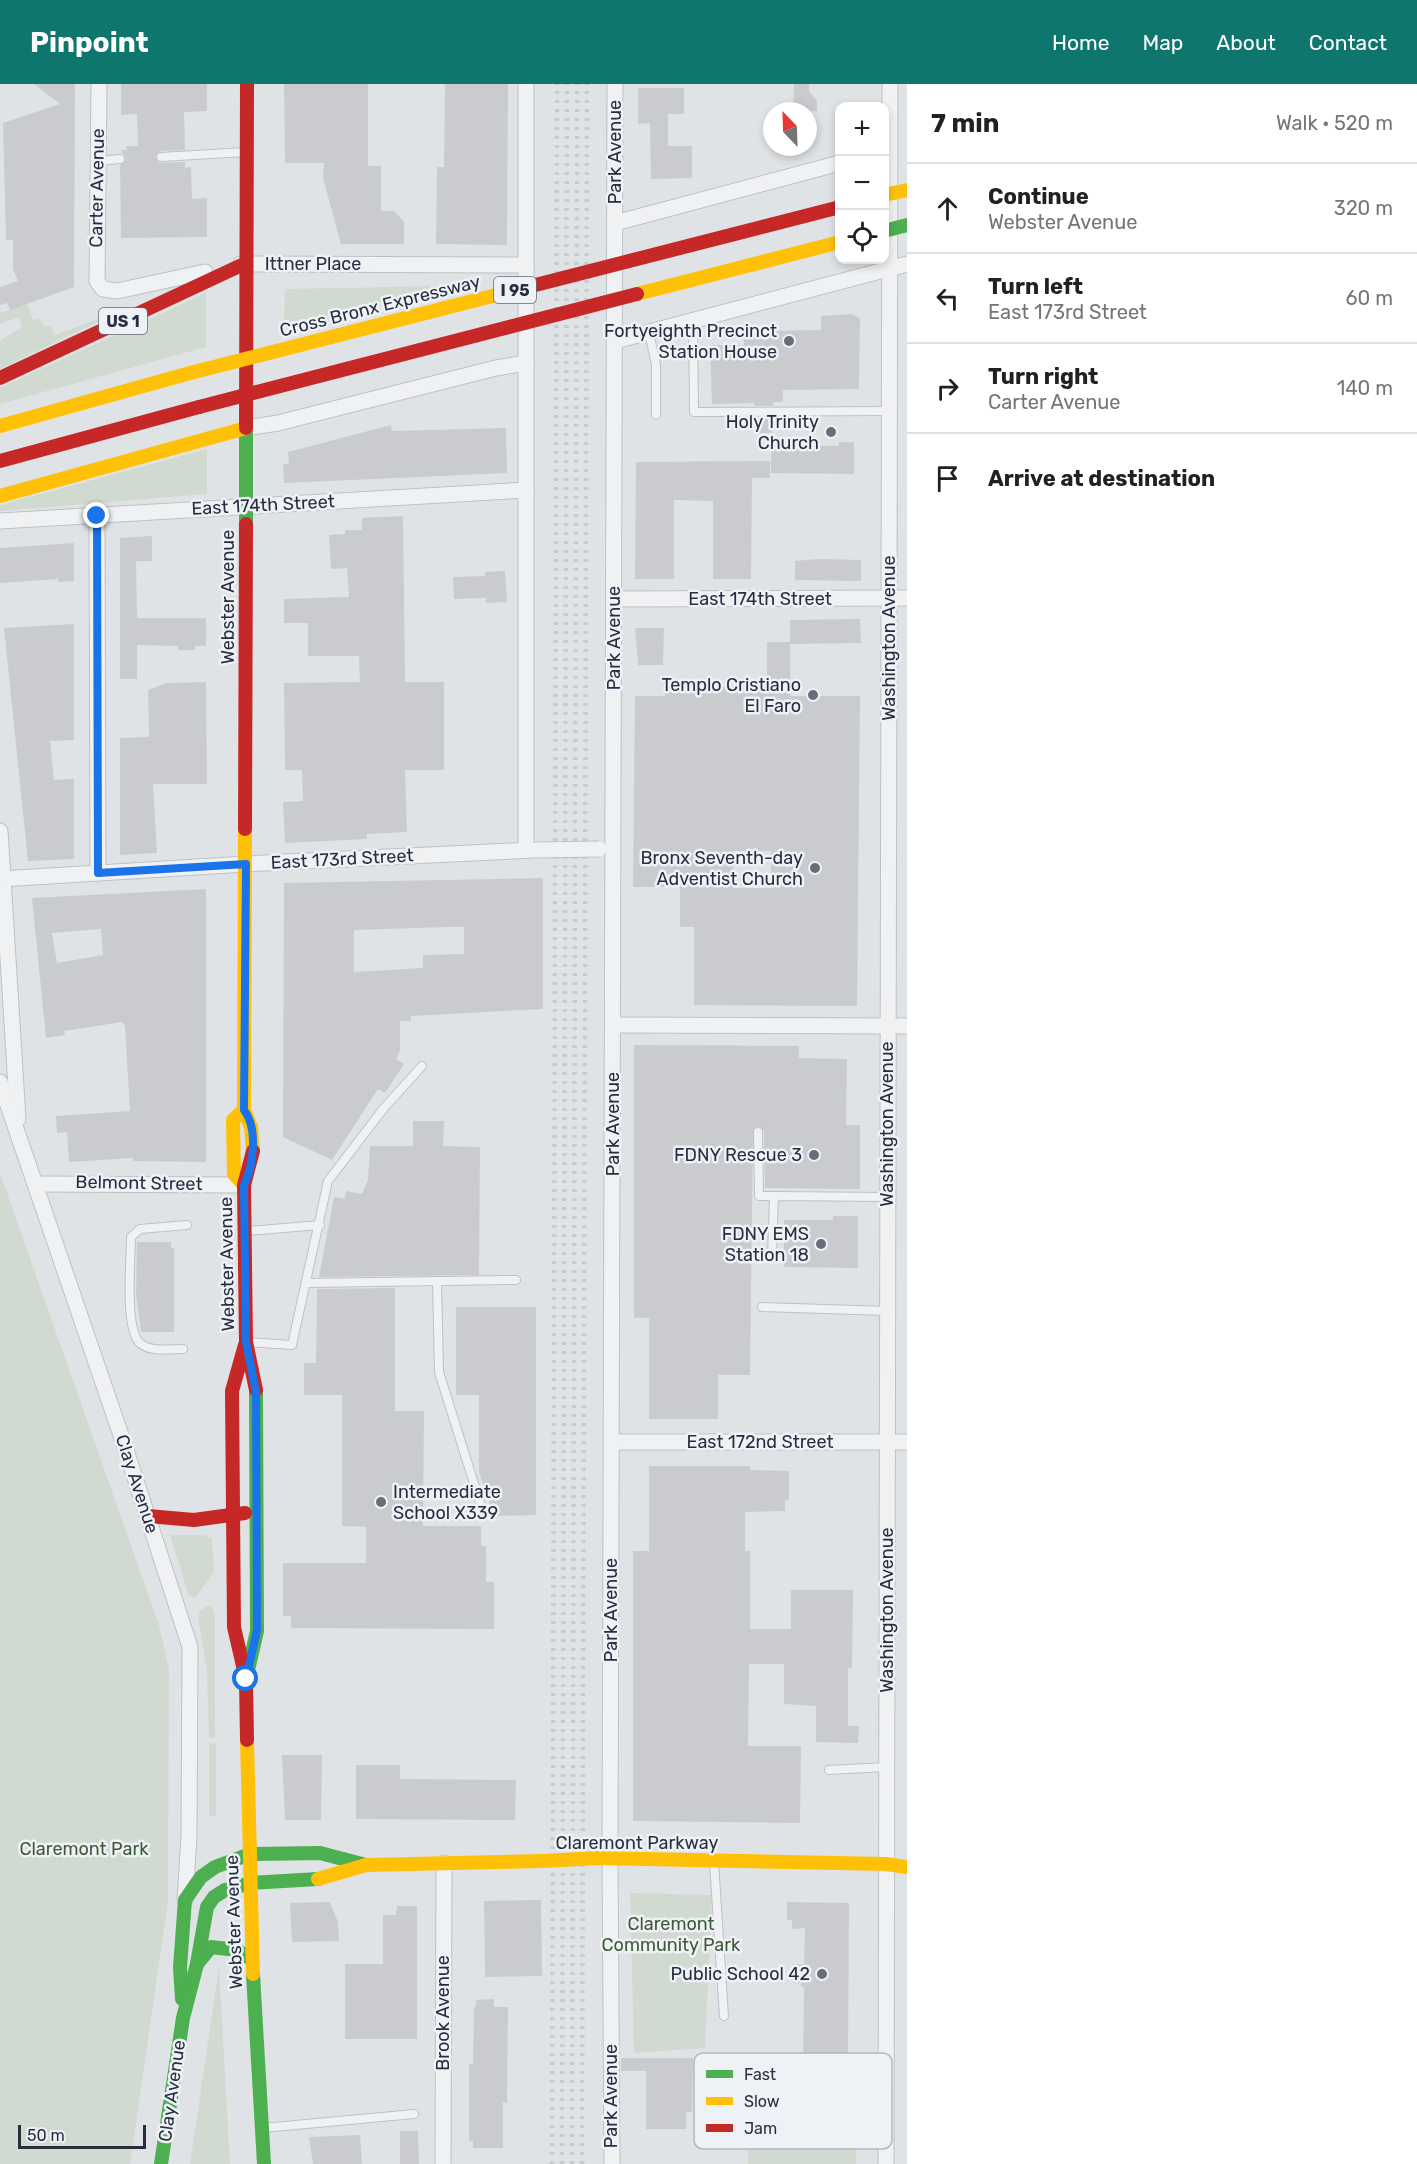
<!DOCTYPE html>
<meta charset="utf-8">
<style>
body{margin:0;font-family:Rubik,sans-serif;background:#f6f6f6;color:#202124}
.controls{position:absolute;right:18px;top:18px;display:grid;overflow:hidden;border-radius:12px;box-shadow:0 3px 9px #0003}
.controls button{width:54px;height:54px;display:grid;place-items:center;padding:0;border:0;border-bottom:2px solid #e0e0e0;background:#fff;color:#202124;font:30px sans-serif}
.compass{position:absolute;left:763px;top:18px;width:54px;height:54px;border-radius:50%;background:#fff;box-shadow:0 3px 9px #0003;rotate:337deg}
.scale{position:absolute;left:18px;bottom:15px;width:128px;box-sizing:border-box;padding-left:6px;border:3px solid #272f3f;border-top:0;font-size:16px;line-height:21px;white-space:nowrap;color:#272f3f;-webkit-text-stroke:4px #eef1f6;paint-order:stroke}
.stop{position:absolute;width:18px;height:18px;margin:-14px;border:4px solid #1a73e8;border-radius:50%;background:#fff}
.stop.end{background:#1a73e8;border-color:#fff;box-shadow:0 2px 6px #0008}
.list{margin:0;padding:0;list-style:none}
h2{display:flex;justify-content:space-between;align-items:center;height:78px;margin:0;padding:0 24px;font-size:26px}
h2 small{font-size:20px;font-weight:400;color:#757577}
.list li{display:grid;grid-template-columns:39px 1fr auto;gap:18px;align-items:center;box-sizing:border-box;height:90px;padding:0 24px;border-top:2px solid #e0e0e0}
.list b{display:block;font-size:22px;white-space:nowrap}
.list p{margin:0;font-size:20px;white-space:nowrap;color:#757577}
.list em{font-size:20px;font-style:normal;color:#757577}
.icon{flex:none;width:33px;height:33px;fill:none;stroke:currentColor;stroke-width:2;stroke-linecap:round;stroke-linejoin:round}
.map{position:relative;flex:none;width:907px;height:2080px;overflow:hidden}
header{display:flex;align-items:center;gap:36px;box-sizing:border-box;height:84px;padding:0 30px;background:#0f766e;color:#fff}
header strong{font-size:28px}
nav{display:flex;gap:33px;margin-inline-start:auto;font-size:21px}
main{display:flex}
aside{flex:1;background:#fff}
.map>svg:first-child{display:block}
</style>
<header>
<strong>Pinpoint</strong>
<nav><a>Home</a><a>Map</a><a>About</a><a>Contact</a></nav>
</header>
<main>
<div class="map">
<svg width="907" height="2080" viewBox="0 0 907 2080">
<rect width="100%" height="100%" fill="#e0e3e6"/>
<!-- green -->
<g fill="#d1dad1">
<path d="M 443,202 L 284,243 L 285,205 Z"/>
<path d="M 206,209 L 206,263 L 0,320 L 0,304 Z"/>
<path d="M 27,219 L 33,236 L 40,234 L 43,242 L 51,242 L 55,251 L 129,223 L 0,285 L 0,257 L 22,243 L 19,233 L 0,240 L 0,229 Z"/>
<path d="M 207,365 L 207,410 L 0,427 L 0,421 Z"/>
<path d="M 0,1089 L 159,1541 L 169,1585 L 168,1818 L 130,2080 L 0,2080 Z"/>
<path d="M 170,1451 L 205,1451 L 212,1455 L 214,1488 L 196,1513 L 189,1512 Z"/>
<path d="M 207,1522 L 212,1523 L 215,1531 L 215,1654 L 209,1654 L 207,1588 L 198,1534 L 200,1527 Z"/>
<path d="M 216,1659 L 216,1732 L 209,1732 L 209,1660 Z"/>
<path d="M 630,1809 L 712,1811 L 705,1964 L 634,1969 Z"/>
<path d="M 219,1883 L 230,2080 L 190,2080 Z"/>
<path d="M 748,2051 L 856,2052 L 856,2080 L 748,2080 Z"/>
</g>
<!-- building -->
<g fill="#c9cbce" fill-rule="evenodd">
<path d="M 34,0 L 75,0 L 74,203 L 10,226 L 7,219 L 0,221 L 0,203 L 18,197 L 13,185 L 13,156 L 6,156 L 3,39 L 60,20 Z"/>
<path d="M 121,0 L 207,0 L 207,27 L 184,28 L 185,66 L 160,67 L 155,73 L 159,79 L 185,78 L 185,84 L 191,83 L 192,115 L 207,114 L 207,153 L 121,154 L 120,81 L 126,75 L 121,66 L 127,66 L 126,62 L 138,62 L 137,30 L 121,31 Z"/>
<path d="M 284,0 L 368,0 L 368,82 L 381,82 L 381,127 L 394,127 L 404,138 L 404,160 L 341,160 L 323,94 L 324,79 L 285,79 Z"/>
<path d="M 445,0 L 508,0 L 507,161 L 436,160 L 437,83 L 444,83 Z"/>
<path d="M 794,0 L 809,0 L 809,7 L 817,17 L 817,27 L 793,27 Z"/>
<path d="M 638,4 L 684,4 L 684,30 L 668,30 L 668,62 L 692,62 L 692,94 L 651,95 L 650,39 L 638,40 Z"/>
<path d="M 852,230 L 860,234 L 859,305 L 783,306 L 783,318 L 773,318 L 773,322 L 754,322 L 754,319 L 712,320 L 710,261 L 744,261 L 744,252 L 766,251 L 766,247 L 821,246 L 821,232 Z"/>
<rect x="754" y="334" width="18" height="15"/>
<path d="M 391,341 L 392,347 L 506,344 L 507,389 L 284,399 L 283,380 L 289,380 L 288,368 Z"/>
<path d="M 839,358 L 854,358 L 854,390 L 771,389 L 771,362 L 839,362 Z"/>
<path d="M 770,377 L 770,394 L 752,394 L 751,495 L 713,495 L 713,417 L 674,416 L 674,495 L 635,495 L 636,378 Z"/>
<path d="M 403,432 L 405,598 L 444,598 L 444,686 L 405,686 L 407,748 L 367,750 L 367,755 L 285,759 L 283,718 L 303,717 L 302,686 L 285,686 L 284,599 L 360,598 L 359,572 L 308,572 L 308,539 L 284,539 L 284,515 L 349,513 L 347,484 L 331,485 L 329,451 L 345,450 L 345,446 L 362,446 L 362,434 Z"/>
<path d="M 152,452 L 152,477 L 136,477 L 137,534 L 206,534 L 206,562 L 195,562 L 195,566 L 178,566 L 178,562 L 137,561 L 137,595 L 120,595 L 120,454 Z"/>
<path d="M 74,459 L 74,497 L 58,498 L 58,495 L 0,499 L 0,464 Z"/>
<path d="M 819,475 L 861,476 L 861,497 L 795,496 L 795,477 Z"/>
<path d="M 505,487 L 507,518 L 486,519 L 486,514 L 454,515 L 453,493 L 485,492 L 485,488 Z"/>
<path d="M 860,535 L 861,559 L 790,560 L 790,612 L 860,612 L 857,922 L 694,921 L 694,843 L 680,843 L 680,803 L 633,803 L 635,612 L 665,612 L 665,602 L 767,602 L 767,558 L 790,558 L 790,536 ZM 733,767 L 771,767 L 771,804 L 733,804 Z"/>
<path d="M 74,540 L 74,656 L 50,657 L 54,696 L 74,695 L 74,775 L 28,777 L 4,544 Z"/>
<path d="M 635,544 L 664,544 L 663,581 L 638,581 Z"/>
<path d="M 206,598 L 207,700 L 153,700 L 157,769 L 120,771 L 120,654 L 149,653 L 148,606 L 167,599 Z"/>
<path d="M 543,794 L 543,925 L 411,932 L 411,937 L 400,937 L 400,967 L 396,975 L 404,980 L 385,1009 L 378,1005 L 332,1076 L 283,1053 L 284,799 ZM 447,843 L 464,843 L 464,870 L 423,871 L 423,884 L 354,888 L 354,846 Z"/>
<path d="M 206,805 L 206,1078 L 133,1077 L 133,1074 L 69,1078 L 67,1048 L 57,1049 L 56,1032 L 130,1027 L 125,942 L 122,938 L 64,947 L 65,951 L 46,954 L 32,814 ZM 101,845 L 103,871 L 57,879 L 52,849 Z"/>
<path d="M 634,961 L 799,962 L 799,974 L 847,975 L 846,1041 L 860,1041 L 860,1105 L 765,1104 L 764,1047 L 758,1042 L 753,1046 L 750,1291 L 718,1291 L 718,1335 L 649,1335 L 649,1234 L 634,1234 Z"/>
<path d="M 413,1037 L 444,1037 L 443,1062 L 480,1063 L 479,1191 L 319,1193 L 334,1113 L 345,1115 L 346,1107 L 362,1110 L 368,1096 L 370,1062 L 413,1062 Z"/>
<path d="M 833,1132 L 858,1132 L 858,1184 L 784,1183 L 784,1136 L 833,1136 Z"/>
<path d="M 137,1158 L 171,1158 L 171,1164 L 174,1164 L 174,1248 L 141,1248 L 136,1210 Z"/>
<path d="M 395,1204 L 395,1327 L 424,1327 L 423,1442 L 481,1442 L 481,1462 L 486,1462 L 486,1498 L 494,1498 L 494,1545 L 291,1544 L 291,1532 L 283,1532 L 283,1479 L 366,1479 L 366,1443 L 342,1442 L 342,1311 L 304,1311 L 304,1279 L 316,1279 L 317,1205 Z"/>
<path d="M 456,1223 L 536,1223 L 536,1431 L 494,1432 L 479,1388 L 479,1311 L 456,1311 Z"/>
<path d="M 649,1382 L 750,1382 L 750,1386 L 789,1387 L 789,1416 L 785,1416 L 785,1427 L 745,1428 L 745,1467 L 750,1467 L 750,1545 L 791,1545 L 791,1506 L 853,1506 L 852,1584 L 848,1584 L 848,1642 L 859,1642 L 858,1659 L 816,1658 L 816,1622 L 784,1620 L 784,1580 L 749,1580 L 748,1662 L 801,1662 L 800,1739 L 633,1737 L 633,1467 L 649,1467 Z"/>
<path d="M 282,1671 L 322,1671 L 321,1736 L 285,1736 Z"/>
<path d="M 356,1681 L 400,1681 L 400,1695 L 516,1696 L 515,1736 L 356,1735 Z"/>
<path d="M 541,1816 L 542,1892 L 485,1893 L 484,1817 Z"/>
<path d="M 330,1818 L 338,1838 L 339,1857 L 292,1858 L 290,1819 Z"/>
<path d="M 787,1818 L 849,1819 L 848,1972 L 843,1972 L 843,1991 L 837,1991 L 836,2025 L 843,2025 L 843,2042 L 803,2042 L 803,2025 L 796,2025 L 796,1991 L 803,1991 L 804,1903 L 801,1903 L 801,1899 L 793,1899 L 793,1880 L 804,1880 L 805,1844 L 792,1845 L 792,1836 L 787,1836 Z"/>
<path d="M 397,1822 L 417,1822 L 417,1955 L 345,1955 L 345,1880 L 383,1880 L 383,1831 L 396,1831 Z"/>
<path d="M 494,1915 L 494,1923 L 508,1923 L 507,2019 L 503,2018 L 503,2064 L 473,2064 L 473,2057 L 469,2057 L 469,1980 L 473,1980 L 474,1923 L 476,1923 L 476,1916 Z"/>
<path d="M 621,1974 L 693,1974 L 692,2028 L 686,2028 L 686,2045 L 646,2045 L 646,1987 L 621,1987 Z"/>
<path d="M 400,2047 L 418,2047 L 419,2080 L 400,2080 Z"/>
<path d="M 360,2051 L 362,2080 L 313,2080 L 309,2053 Z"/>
</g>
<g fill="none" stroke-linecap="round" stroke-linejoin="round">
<!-- lane casing -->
<g stroke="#bec1c4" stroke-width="10">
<g id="lane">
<path d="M 161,73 L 245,68"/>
<path d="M 98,77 L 120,75"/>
<path d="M 693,236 L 694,328 L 889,327"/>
<path d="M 649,248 L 656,281 L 656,331"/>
<path d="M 758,1048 L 759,1112 L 774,1112"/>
<path d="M 247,1147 L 320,1141"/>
<path d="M 772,1173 L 774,1112 L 887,1113"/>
<path d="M 437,1197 L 439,1288 L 481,1422"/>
<path d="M 307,1199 L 516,1196"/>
<path d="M 762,1223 L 887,1227"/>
<path d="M 247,1258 L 292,1261 L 328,1097 L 384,1024 L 422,982"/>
<path d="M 183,1265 C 170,1265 151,1268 141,1260 C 124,1248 131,1175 131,1153 L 140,1145 L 187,1141"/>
<path d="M 829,1686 L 886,1683"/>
<path d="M 714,1778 L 724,1932"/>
<path d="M 263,2044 L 414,2030"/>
</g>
</g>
<!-- street casing -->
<g stroke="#bec1c4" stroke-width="17">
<g id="street">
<path d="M 99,0 L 97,197 L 103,205 L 117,207 L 205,188"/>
<path d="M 615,139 L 840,79"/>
<path d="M 241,180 L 526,181"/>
<path d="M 615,257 L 907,180"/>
<path d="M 246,344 L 278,339 L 496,284 L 526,279"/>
<path d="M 97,432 L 98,789"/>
<path d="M 0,437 L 526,406"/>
<path d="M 614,515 L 907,514"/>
<path d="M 0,747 L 18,1035"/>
<path d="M 526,766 L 526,0"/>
<path d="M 0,795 L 246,780 L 533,766"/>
<path d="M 613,941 L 907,942"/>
<path d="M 0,998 L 124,1360 L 190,1563 L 189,1753 L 185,1816"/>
<path d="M 35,1100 L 244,1101"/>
<path d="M 612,1358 L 907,1358"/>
<path d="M 443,2080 L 444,1779"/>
<path d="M 612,2080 L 610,1774 L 615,0"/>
<path d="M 886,2080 L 890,0"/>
</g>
</g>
<!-- lane -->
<use href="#lane" stroke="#f0f1f2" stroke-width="8"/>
<!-- street -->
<use href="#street" stroke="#f0f1f2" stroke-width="15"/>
<!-- fast -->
<g stroke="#4caf50" stroke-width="14">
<path d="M 246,440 L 246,344"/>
<path d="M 246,1595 L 257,1547 L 256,1306"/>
<path d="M 197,1880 L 211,1863 L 237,1866 L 252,1876"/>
<path d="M 253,1890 L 264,2080"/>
<path d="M 182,1915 L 180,1883 L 185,1816 L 201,1793 L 215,1783 L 250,1770 L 320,1769 L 366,1781"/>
<path d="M 161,2080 L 183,1934 L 197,1880 L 207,1823 L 214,1813 L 225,1806 L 251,1799 L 318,1795"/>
</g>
<!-- slow -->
<g stroke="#ffc107" stroke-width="14">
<path d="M 0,342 L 190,289"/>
<path d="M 0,412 L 246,344"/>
<path d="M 245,745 L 244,1026 L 251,1043 L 253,1067"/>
<path d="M 244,1026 L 233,1036 L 234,1090 L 244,1101"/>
<path d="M 247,1656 L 253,1890"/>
<path d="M 598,1774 L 886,1780 L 907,1783"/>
<path d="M 318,1795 L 366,1781 L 543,1777"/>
</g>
<!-- jam -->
<g stroke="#c62828" stroke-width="14">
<path d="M 0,294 L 246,179"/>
<path d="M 246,344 L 247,0"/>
<path d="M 0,377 L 199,323"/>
<path d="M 245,745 L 246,440"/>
<path d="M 253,1067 L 244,1101 L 246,1258 L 256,1306"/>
<path d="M 245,1261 L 232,1307 L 234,1543 L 246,1595 L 247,1656"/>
<path d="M 148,1432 L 194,1436 L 245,1429"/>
</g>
<!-- rail -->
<g stroke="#c9cbce" stroke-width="4.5" stroke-dasharray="3 6" stroke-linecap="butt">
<path d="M 552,2080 L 557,0"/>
<path d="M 562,2080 L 567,0"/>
<path d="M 572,2080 L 577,0"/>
<path d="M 582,2080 L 587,0"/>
</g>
<!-- street-bridge casing -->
<g stroke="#bec1c4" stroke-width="17" stroke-linecap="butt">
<path id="street-bridge" d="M 537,766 L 599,765"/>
</g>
<!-- street-bridge -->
<use href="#street-bridge" stroke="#f0f1f2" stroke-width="15"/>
<!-- fast-bridge -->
<path stroke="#4caf50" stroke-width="14" d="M 884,147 L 907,141"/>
<!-- slow-bridge -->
<g stroke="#ffc107" stroke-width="14">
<path d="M 884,111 L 907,106"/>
<path d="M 637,210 L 840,158"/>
<path d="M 190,289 L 512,207"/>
<path d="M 543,1777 L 598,1774"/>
</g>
<!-- jam-bridge -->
<g stroke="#c62828" stroke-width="14">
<path d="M 512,207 L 840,123"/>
<path d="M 199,323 L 637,210"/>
</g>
</g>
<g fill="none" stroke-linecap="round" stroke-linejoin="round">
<!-- route -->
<path stroke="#1a73e8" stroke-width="8" d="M 97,432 L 98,789 L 246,780 L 244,1026 C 258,1044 254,1080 244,1101 L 246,1258 L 256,1308 L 257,1546 L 246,1595"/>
</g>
<!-- markers -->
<g fill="#686e79" stroke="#eef1f6" stroke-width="2">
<circle cx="789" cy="257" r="6"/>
<circle cx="831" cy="348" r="6"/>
<circle cx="813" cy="611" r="6"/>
<circle cx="815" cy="784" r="6"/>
<circle cx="814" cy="1071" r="6"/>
<circle cx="821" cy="1160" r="6"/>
<circle cx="381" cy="1418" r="6"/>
<circle cx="822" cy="1890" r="6"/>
</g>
<g text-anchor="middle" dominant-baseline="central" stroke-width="5" stroke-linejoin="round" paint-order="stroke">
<!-- shield labels -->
<g fill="#eef1f6" stroke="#636976" stroke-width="1.5">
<rect x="494" y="193" width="42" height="26" rx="4.5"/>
<rect x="99" y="224" width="48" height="26" rx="4.5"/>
</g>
<g font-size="16" font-weight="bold" fill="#272f3f">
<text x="515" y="206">I 95</text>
<text x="123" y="237">US 1</text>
</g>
<!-- street labels -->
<g font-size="18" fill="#272f3f" stroke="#eef1f6">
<text transform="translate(615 68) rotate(-90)">Park Avenue</text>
<text transform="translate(97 104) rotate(-89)">Carter Avenue</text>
<text x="313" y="180">Ittner Place</text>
<text transform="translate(380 222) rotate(-14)">Cross Bronx Expressway</text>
<text transform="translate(263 421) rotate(-3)">East 174th Street</text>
<text transform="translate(228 513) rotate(-90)">Webster Avenue</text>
<text x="760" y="515">East 174th Street</text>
<text transform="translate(614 554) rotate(-90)">Park Avenue</text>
<text transform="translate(889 554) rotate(-90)">Washington Avenue</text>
<text transform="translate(342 775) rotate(-3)">East 173rd Street</text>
<text transform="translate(613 1040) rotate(-90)">Park Avenue</text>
<text transform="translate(887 1040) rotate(-90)">Washington Avenue</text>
<text transform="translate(139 1099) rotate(1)">Belmont Street</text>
<text transform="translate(227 1180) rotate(-91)">Webster Avenue</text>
<text x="760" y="1358">East 172nd Street</text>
<text transform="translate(137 1400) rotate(72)">Clay Avenue</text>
<text transform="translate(611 1526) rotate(-90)">Park Avenue</text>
<text transform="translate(887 1526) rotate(-90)">Washington Avenue</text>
<text x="637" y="1759">Claremont Parkway</text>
<text transform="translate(234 1838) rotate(-92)">Webster Avenue</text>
<text transform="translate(443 1929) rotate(-90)">Brook Avenue</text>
<text transform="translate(172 2007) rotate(-82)">Clay Avenue</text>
<text transform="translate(611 2012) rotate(-90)">Park Avenue</text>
</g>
<!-- poi labels -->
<g font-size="18" fill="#272f3f" stroke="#eef1f6" text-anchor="end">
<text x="777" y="247">Fortyeighth Precinct<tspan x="777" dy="21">Station House</tspan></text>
<text x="819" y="338">Holy Trinity<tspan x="819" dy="21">Church</tspan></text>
<text x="801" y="601">Templo Cristiano<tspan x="801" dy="21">El Faro</tspan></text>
<text x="803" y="774">Bronx Seventh-day<tspan x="803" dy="21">Adventist Church</tspan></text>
<text x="802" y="1071">FDNY Rescue 3</text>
<text x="809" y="1150">FDNY EMS<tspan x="809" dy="21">Station 18</tspan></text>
<text x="393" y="1408" text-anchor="start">Intermediate<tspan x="393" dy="21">School X339</tspan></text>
<text x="810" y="1890">Public School 42</text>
</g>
<!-- park labels -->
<g font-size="18" fill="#3b5b34" stroke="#eef1f6">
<text x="84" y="1765">Claremont Park</text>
<text x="671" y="1840">Claremont<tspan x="671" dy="21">Community Park</tspan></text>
</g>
</g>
<!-- legend -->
<rect x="694" y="1969" width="198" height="96" rx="9" fill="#eef1f6" stroke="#b2b7bf" stroke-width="1.5"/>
<rect x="706" y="1986" width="27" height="8" fill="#4caf50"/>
<rect x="706" y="2013" width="27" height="8" fill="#ffc107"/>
<rect x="706" y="2040" width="27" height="8" fill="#c62828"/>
<g font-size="16" fill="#272f3f">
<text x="744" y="1996">Fast</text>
<text x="744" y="2023">Slow</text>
<text x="744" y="2050">Jam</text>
</g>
</svg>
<div class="controls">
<button>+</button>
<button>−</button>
<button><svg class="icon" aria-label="locate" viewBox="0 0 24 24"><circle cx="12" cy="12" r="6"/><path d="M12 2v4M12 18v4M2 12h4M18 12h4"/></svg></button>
</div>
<svg class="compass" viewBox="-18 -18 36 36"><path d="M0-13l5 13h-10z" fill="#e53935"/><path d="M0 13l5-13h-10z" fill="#757577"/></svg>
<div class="scale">50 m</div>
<div class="stop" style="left:246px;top:1595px"></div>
<div class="stop end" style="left:97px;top:432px"></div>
</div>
<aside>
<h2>7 min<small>Walk · 520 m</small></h2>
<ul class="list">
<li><svg class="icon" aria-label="ahead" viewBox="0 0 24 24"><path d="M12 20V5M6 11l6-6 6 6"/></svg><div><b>Continue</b><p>Webster Avenue</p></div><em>320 m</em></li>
<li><svg class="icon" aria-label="left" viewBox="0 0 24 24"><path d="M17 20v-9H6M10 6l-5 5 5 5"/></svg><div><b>Turn left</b><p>East 173rd Street</p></div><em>60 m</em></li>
<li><svg class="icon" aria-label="right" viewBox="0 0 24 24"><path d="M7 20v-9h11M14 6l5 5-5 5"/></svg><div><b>Turn right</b><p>Carter Avenue</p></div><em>140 m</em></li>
<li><svg class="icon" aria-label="arrive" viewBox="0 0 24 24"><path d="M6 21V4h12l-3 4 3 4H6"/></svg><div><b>Arrive at destination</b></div></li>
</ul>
</aside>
</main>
